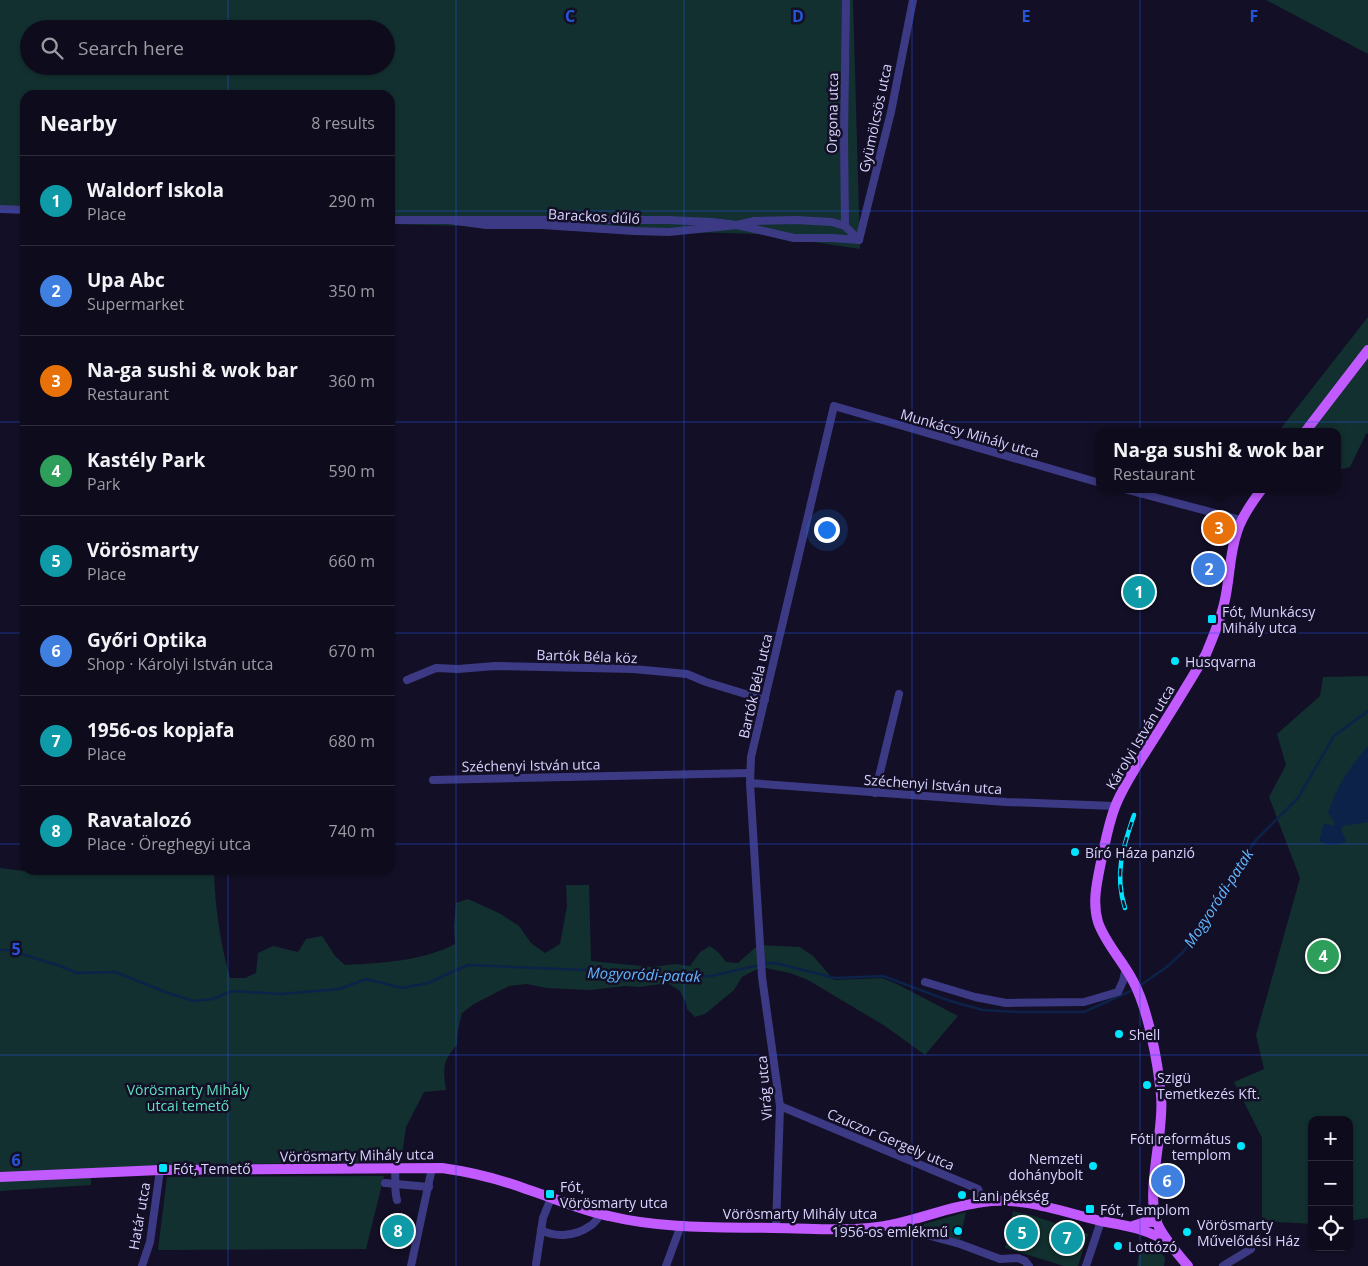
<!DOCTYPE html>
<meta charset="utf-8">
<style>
body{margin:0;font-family:"Open Sans",sans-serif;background:#171425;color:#f1f3f6}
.controls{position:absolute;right:15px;bottom:15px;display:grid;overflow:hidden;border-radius:10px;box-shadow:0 1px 4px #0004}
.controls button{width:45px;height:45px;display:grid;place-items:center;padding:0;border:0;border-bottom:1px solid #2e2b3b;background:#0e0b1c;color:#f1f3f6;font:25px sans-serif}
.you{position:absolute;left:826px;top:529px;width:18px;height:18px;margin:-12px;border:4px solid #fff;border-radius:50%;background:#1a73e8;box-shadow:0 0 0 8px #1a73e833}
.badge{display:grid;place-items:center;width:32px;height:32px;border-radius:50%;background:#00e5ff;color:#fff;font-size:16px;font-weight:700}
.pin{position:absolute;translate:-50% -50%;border:2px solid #fff;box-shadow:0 1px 5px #0006}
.popup{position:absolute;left:1096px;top:428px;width:245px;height:65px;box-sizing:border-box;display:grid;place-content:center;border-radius:10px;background:#0e0b1c;filter:drop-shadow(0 1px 4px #0005);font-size:16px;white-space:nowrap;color:#9b9ba3}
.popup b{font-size:19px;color:#f1f3f6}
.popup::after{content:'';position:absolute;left:50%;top:100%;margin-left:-10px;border:10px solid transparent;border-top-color:#0e0b1c}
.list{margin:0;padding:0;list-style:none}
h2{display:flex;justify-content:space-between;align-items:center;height:65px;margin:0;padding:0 20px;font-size:21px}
h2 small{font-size:16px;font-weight:400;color:#9b9ba3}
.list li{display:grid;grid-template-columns:32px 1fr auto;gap:15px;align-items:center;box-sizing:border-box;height:90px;padding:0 20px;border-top:1px solid #2e2b3b}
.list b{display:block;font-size:19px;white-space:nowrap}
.list p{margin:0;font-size:16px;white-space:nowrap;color:#9b9ba3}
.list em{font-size:16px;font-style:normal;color:#9b9ba3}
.icon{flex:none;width:28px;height:28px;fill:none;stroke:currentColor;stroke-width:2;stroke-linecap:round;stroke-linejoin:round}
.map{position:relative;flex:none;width:1368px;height:1266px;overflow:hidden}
.search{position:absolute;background:#0e0b1c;box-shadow:0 1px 4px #0004;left:20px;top:20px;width:375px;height:55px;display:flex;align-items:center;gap:12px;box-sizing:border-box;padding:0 18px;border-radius:28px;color:#9b9ba3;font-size:19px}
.panel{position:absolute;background:#0e0b1c;box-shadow:0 1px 4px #0004;left:20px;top:90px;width:375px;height:785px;border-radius:15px}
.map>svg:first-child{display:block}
</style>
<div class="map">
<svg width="1368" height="1266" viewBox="0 0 1368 1266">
<rect width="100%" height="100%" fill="#130f26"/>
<!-- green -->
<g fill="#12302f" fill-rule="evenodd">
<path d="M 0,0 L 853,0 L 860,249 L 761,234 L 390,224 L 390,95 L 25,95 L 25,213 L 0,212 ZM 29,29 L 386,29 L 386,66 L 29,66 Z"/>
<path d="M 1266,0 L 1368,0 L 1368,54 Z"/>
<path d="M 1368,317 L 1368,433 L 1366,434 L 1350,467 L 1338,470 L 1338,432 L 1278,432 Z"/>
<path d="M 1368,676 L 1368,1218 L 1349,1221 L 1349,1120 L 1312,1120 L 1312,1224 L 1262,1221 L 1262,1138 L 1234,1082 L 1264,1069 L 1256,1035 L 1300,878 L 1269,797 L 1286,765 L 1277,734 L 1320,696 L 1323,677 Z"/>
<path d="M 0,868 L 48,874 L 80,873 L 105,870 L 214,870 C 215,907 220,942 230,978 L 245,978 L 256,973 L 258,953 L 273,946 L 298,952 L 306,939 L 322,936 L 335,956 L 345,965 C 381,963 423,961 455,944 L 454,926 L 456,903 L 468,899 L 499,913 L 519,926 L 531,943 L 545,953 L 560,944 L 567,906 L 566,885 L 589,885 L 591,961 L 652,967 L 675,964 L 690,966 L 700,952 L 710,946 L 719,953 L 726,962 L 738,963 L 758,945 L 800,947 L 813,956 L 834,980 L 882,978 L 897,984 L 958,1016 L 925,1055 L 885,1026 L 808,980 L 790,973 L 761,967 L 742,977 L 734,990 L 705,1014 L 695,1017 L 687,1009 L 686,1003 L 680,991 L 668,983 L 639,987 L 625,986 L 590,990 L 546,988 L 527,984 L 509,986 L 474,1004 L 462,1013 L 458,1030 L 457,1045 C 442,1061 443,1069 446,1090 L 424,1092 L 406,1127 L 401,1162 L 164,1165 L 91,1169 L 91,1185 L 0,1191 Z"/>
<path d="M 384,1176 L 366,1249 L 158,1250 L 167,1177 Z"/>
<path d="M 1013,1211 L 1034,1216 L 1088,1234 L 1078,1266 L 1064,1266 L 1005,1248 Z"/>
<path d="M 966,1212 L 960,1240 L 930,1232 L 923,1227 L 924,1224 Z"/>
<path d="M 1140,1249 L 1162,1254 L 1165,1258 L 1164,1266 L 1137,1266 Z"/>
</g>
<!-- water -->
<path fill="#0c2248" d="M 1368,746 L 1368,822 L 1343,826 L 1341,830 L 1346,841 C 1335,846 1330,846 1319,841 L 1324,823 L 1333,826 L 1335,823 L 1328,813 C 1337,785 1349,768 1368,746 Z"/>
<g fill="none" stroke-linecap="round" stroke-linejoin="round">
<!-- stream -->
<g stroke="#0c2248" stroke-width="2.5">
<path d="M 0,950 L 9,950 L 60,966 L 77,973 L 115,972 L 168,993 L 194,1001 L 213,999 L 232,991 L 281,994 L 339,989 L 366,979 L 402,988 L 428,983 L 468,965 L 607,971 L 682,977 L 711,976 L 764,964 L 775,963 L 835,978 L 883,976 L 950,1001 L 983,1010 L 1020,1012 L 1084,1012 L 1133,990"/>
<path d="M 1138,987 L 1168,966 L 1183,952 L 1203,926 L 1242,860 L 1256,840 L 1298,798 L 1334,736 L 1368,711"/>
</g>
<!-- minor -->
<g stroke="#3d3a85" stroke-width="8">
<path d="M 0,209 L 25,210"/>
<path d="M 390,220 L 667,220 L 712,222 L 737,225 L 669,232 L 634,231 L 542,225 L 486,225 L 449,220"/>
<path d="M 796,220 L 832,222 L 845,226 L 859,240 L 832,238 L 794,238 L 737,225 L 754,221 Z"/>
<path d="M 845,226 L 844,136 L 846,0"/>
<path d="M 859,240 L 891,112 L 913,0"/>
<path d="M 1124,489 L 1241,520"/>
<path d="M 407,680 L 436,668 L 458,669 L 495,666 L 633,669 L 687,674 L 706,682 L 765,700"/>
<path d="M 433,780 L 750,773"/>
<path d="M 750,783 L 1006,802 L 1115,806"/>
<path d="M 875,793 L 899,694"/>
<path d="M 925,982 L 975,997 L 1006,1003 L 1084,1002 L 1118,992 L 1123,981 L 1126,968"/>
<path d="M 780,1106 L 978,1189 L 984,1202"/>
<path d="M 395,1169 C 396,1180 394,1189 397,1200"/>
<path d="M 385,1183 L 429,1187"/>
<path d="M 910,1220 L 914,1227 L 923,1234 L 960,1244 L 1000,1259 L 1018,1258 L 1025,1261 L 1029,1266"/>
<path d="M 776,1228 L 780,1106 L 762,977 L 750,783 L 751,757 L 834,406 L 1100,483"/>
<path d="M 541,1230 C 556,1238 576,1236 590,1226 C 594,1224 598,1218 601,1214"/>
<path d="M 536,1264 L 543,1218 L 551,1198"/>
<path d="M 142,1266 L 150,1242 L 160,1170"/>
<path d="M 411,1266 L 432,1168"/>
<path d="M 666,1266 L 681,1225"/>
<path d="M 1086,1266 L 1101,1221"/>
<path d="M 1223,1266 L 1251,1249"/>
</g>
<!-- major -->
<g stroke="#c25bff" stroke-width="10">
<path d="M 1305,432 L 1368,350"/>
<path d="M 0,1177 L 160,1170 L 442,1168 C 471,1172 499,1179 526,1189 C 554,1198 580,1210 609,1216 C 662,1229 720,1227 774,1228 C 806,1228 838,1231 869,1228 C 908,1225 944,1207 983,1202 C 1023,1196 1062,1212 1101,1221 C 1127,1226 1146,1228 1169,1243"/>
<path d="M 1133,1226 L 1145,1222 L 1157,1222"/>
<path d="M 1188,1266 C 1177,1253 1164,1239 1157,1223 C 1145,1191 1165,1131 1161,1095 C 1158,1063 1148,1008 1133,981 C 1123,961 1105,943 1098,922 C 1092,902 1097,882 1101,862 C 1105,844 1108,825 1115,807 C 1123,786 1136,767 1148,748 C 1168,717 1187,686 1206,654 C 1213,637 1220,621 1224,604 C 1230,580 1229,555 1237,532 C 1242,516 1252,502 1262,489"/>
</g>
<!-- rail casing -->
<g stroke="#00e5ff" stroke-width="4.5">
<path id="rail" d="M 1125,908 C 1114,874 1123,847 1134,815"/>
</g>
<!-- rail -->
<use href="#rail" stroke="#130f26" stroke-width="2.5" stroke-dasharray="8" stroke-linecap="butt"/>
</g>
<!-- grid -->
<path fill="none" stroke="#2655da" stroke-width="1" stroke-opacity="0.55" d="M 228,0 L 228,29M 456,0 L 456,1266M 684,0 L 684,1266M 912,0 L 912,1266M 1140,0 L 1140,1266M 228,66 L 228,95M 0,211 L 25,211M 390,211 L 1368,211M 0,422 L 25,422M 390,422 L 1368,422M 0,633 L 25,633M 390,633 L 1368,633M 0,844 L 25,844M 390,844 L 1368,844M 228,870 L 228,1266M 0,1055 L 1368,1055"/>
<!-- markers -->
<g fill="#00e5ff" stroke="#130f26" stroke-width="2">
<rect x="1207" y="614" width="10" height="10" rx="2.5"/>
<circle cx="1175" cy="661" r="5"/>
<circle cx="1075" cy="852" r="5"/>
<circle cx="1119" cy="1034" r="5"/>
<circle cx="1147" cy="1085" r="5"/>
<circle cx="1241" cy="1146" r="5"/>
<circle cx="1093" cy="1166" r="5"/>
<rect x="158" y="1163" width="10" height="10" rx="2.5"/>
<rect x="545" y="1189" width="10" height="10" rx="2.5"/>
<circle cx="962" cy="1195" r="5"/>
<rect x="1085" y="1204" width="10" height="10" rx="2.5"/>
<circle cx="958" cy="1231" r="5"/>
<circle cx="1187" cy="1232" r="5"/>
<circle cx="1118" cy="1246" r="5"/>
</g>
<g text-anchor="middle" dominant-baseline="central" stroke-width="5" stroke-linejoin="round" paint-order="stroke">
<!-- street labels -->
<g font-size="14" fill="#d9d4ff" stroke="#130f26">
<text transform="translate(832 113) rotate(-89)">Orgona utca</text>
<text transform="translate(875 118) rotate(-78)">Gyümölcsös utca</text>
<text transform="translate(594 216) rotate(3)">Barackos dűlő</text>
<text transform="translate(970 433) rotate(16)">Munkácsy Mihály utca</text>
<text transform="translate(587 656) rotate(2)">Bartók Béla köz</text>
<text transform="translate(755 686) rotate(-77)">Bartók Béla utca</text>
<text transform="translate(1140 737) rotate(-59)">Károlyi István utca</text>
<text transform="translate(531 765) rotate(-1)">Széchenyi István utca</text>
<text transform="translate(933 784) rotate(4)">Széchenyi István utca</text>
<text transform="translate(764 1088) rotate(-95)">Virág utca</text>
<text transform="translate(891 1139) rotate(23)">Czuczor Gergely utca</text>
<text transform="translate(357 1155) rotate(-1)">Vörösmarty Mihály utca</text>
<text x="800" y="1213">Vörösmarty Mihály utca</text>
<text transform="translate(139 1216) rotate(-80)">Határ utca</text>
</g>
<!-- poi labels -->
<g font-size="14" fill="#d9d4ff" stroke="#130f26" text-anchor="start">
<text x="1222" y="611">Fót, Munkácsy<tspan x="1222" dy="16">Mihály utca</tspan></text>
<text x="1185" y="661">Husqvarna</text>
<text x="1085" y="852">Bíró Háza panzió</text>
<text x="1129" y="1034">Shell</text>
<text x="1157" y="1077">Szigü<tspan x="1157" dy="16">Temetkezés Kft.</tspan></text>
<text x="1231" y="1138" text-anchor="end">Fóti református<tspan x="1231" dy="16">templom</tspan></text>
<text x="1083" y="1158" text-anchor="end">Nemzeti<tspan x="1083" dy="16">dohánybolt</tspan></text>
<text x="173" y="1168">Fót, Temető</text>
<text x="560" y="1186">Fót,<tspan x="560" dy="16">Vörösmarty utca</tspan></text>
<text x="972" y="1195">Lani pékség</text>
<text x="1100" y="1209">Fót, Templom</text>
<text x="1197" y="1224">Vörösmarty<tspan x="1197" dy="16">Művelődési Ház</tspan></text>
<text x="948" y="1231" text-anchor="end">1956-os emlékmű</text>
<text x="1128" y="1246">Lottózó</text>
</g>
<!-- park labels -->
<g font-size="14" fill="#5fe0c0" stroke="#130f26">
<text x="188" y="1089">Vörösmarty Mihály<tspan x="188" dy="16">utcai temető</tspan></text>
</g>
<!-- water labels -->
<g font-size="15" font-style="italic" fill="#62b6ff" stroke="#130f26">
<text transform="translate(1218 898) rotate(-57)">Mogyoródi-patak</text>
<text transform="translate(644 974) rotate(2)">Mogyoródi-patak</text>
</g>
</g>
<g font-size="16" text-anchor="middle" font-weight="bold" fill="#2655da" stroke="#130f26" stroke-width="5" stroke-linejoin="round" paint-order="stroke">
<text x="570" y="22">C</text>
<text x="798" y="22">D</text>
<text x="1026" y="22">E</text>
<text x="1254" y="22">F</text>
<text x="16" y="955">5</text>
<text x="16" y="1166">6</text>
</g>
</svg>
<div class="controls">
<button>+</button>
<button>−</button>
<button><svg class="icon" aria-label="locate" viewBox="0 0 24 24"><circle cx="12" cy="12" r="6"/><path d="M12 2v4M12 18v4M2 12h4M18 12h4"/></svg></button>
</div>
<div class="you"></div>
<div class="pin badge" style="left:1139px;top:592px;background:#0f9aa8">1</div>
<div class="pin badge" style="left:1209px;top:569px;background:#3f7fe0">2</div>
<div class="pin badge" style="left:1219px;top:528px;background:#e8710a">3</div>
<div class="popup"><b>Na-ga sushi &amp; wok bar</b>Restaurant</div>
<div class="pin badge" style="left:1323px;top:956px;background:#2e9e5b">4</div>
<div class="pin badge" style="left:1022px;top:1233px;background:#0f9aa8">5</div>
<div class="pin badge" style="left:1167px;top:1181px;background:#3f7fe0">6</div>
<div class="pin badge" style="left:1067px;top:1238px;background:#0f9aa8">7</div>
<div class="pin badge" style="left:398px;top:1231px;background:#0f9aa8">8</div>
<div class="search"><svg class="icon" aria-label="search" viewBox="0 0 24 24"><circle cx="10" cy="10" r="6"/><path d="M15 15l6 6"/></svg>Search here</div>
<section class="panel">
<h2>Nearby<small>8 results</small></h2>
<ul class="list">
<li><span class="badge" style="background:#0f9aa8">1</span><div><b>Waldorf Iskola</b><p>Place</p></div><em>290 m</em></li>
<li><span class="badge" style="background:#3f7fe0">2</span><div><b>Upa Abc</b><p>Supermarket</p></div><em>350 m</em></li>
<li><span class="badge" style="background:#e8710a">3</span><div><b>Na-ga sushi &amp; wok bar</b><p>Restaurant</p></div><em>360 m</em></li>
<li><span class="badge" style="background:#2e9e5b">4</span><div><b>Kastély Park</b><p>Park</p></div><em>590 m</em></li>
<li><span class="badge" style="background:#0f9aa8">5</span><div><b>Vörösmarty</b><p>Place</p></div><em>660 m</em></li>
<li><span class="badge" style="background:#3f7fe0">6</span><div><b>Győri Optika</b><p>Shop · Károlyi István utca</p></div><em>670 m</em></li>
<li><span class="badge" style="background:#0f9aa8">7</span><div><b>1956-os kopjafa</b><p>Place</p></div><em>680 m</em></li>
<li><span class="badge" style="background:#0f9aa8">8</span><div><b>Ravatalozó</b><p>Place · Öreghegyi utca</p></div><em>740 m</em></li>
</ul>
</section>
</div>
